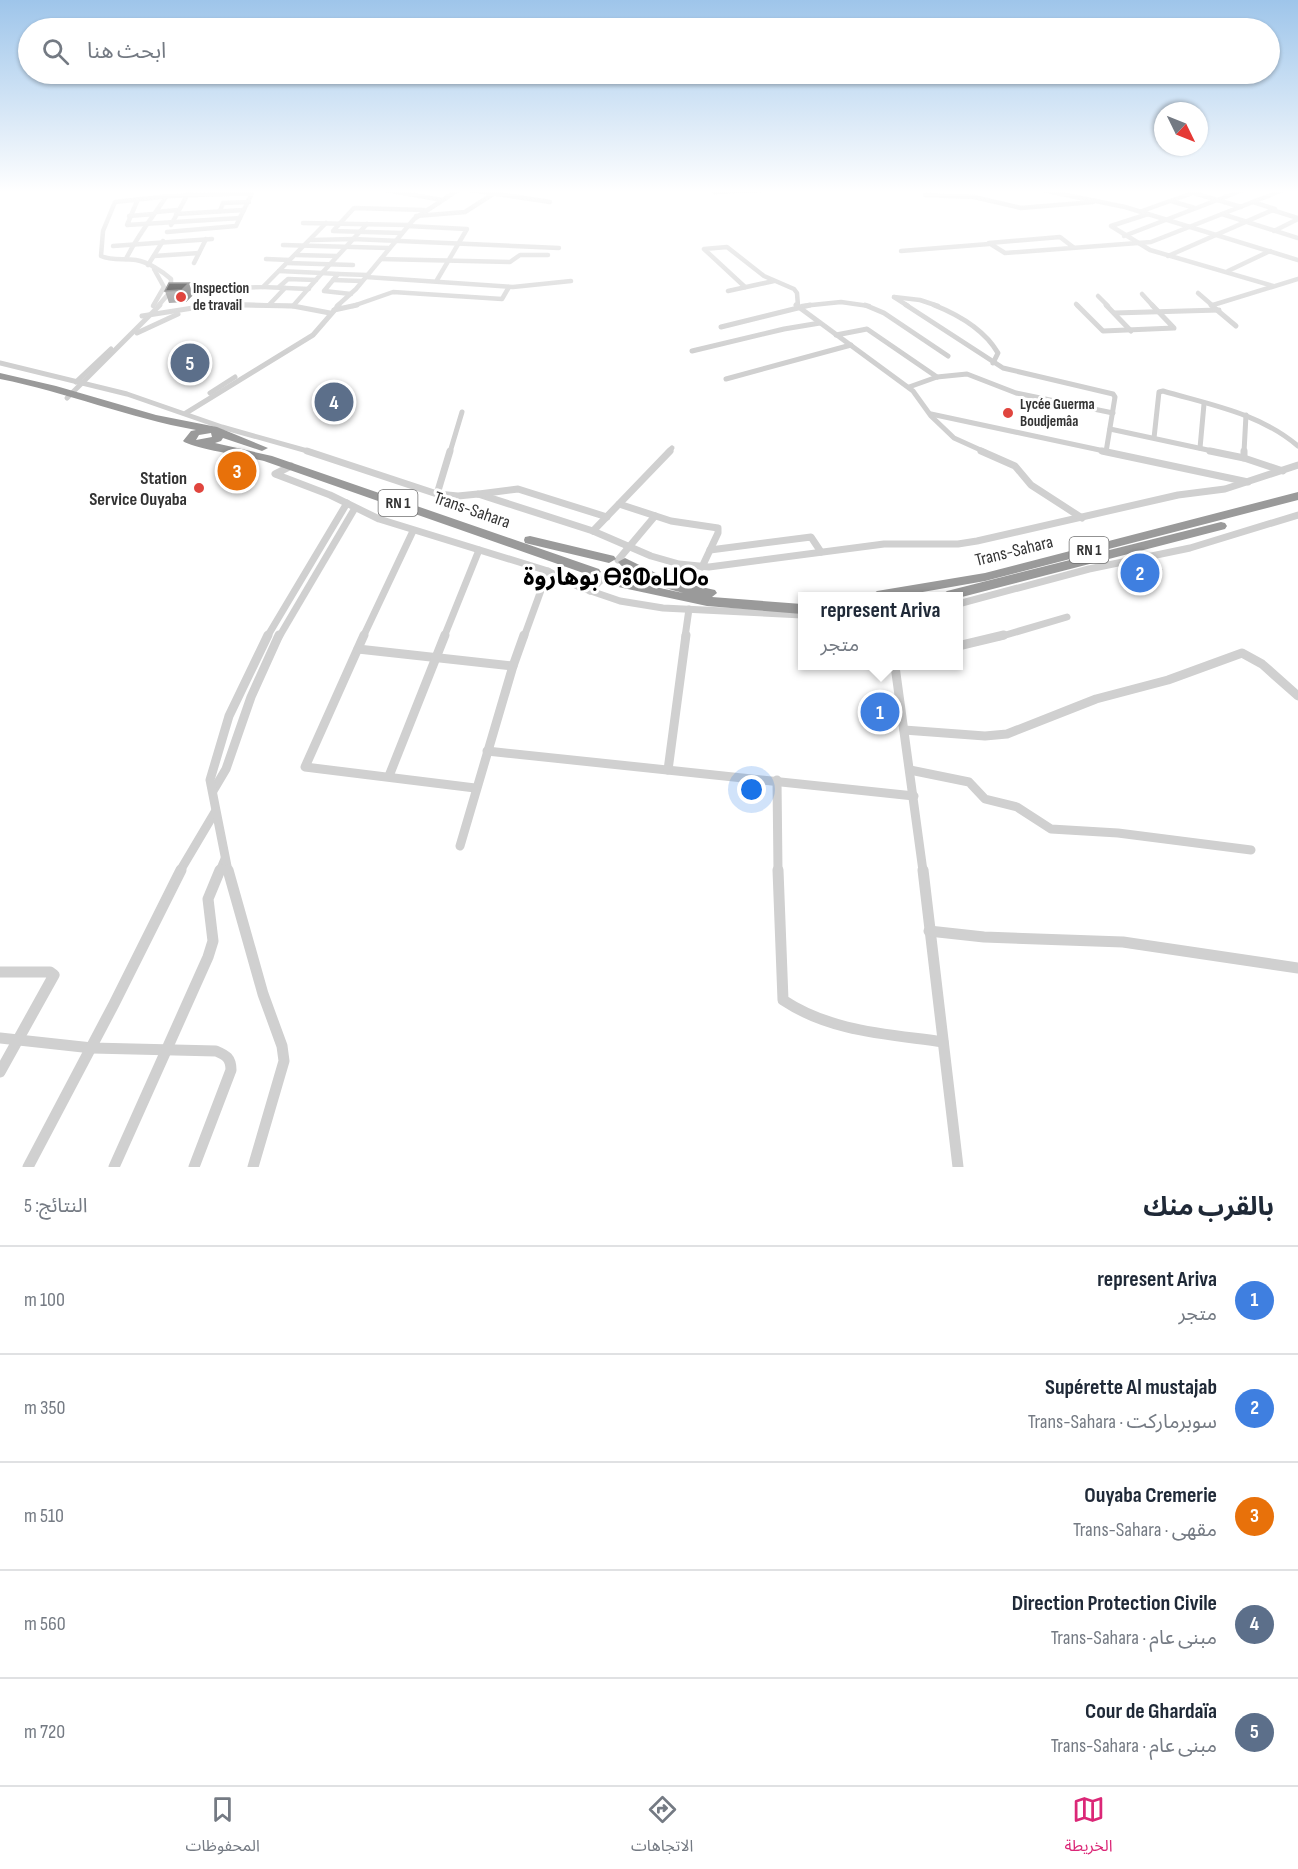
<!DOCTYPE html>
<html lang="ar">
<meta charset="utf-8">
<style>
body{margin:0;font-family:"Sofia Sans Condensed","Noto Sans Arabic","Noto Sans Tifinagh",sans-serif;background:#f6f6f7;color:#1f2937;direction:rtl}
.compass{position:absolute;left:1154px;top:102px;width:54px;height:54px;border-radius:50%;background:#fff;box-shadow:0 2px 4px #0004;rotate:133deg}
.you{position:absolute;left:752px;top:790px;width:21px;height:21px;margin:-15px;border:4px solid #fff;border-radius:50%;background:#1a73e8;box-shadow:0 0 0 9px #1a73e833}
.badge{display:grid;place-items:center;width:39px;height:39px;border-radius:50%;background:#db2777;color:#fff;font-size:20px;font-weight:700}
.pin{position:absolute;translate:-50% -50%;border:3px solid #fff;box-shadow:0 2px 6px #0006}
.popup{position:absolute;left:798px;top:592px;width:165px;height:78px;box-sizing:border-box;display:grid;place-content:center;border-radius:0px;background:#fff;filter:drop-shadow(0 2px 4px #0005);font-size:20px;white-space:nowrap;color:#747a83}
.popup b{font-size:22px;color:#1f2937}
.popup::after{content:'';position:absolute;left:50%;top:100%;margin-left:-12px;border:12px solid transparent;border-top-color:#fff}
.list{margin:0;padding:0;list-style:none}
h2{display:flex;justify-content:space-between;align-items:center;height:78px;margin:0;padding:0 24px;font-size:26px}
h2 small{font-size:20px;font-weight:400;color:#747a83}
.list li{display:grid;grid-template-columns:39px 1fr auto;gap:18px;align-items:center;box-sizing:border-box;height:108px;padding:0 24px;border-top:2px solid #e0e1e3}
.list b{display:block;font-size:22px;white-space:nowrap}
.list p{margin:0;font-size:20px;white-space:nowrap;color:#747a83}
.list em{font-size:20px;font-style:normal;color:#747a83}
.icon{flex:none;width:33px;height:33px;fill:none;stroke:currentColor;stroke-width:2;stroke-linecap:round;stroke-linejoin:round}
.map{position:relative;flex:none;width:1298px;height:1167px;overflow:hidden;direction:ltr}
.search{position:absolute;background:#fff;box-shadow:0 2px 4px #0004;left:18px;right:18px;top:18px;height:66px;display:flex;align-items:center;gap:15px;box-sizing:border-box;padding:0 21px;border-radius:33px;color:#747a83;font-size:22px}
.sheet{height:618px;background:#fff}
nav{display:flex;justify-content:space-around;align-items:center;box-sizing:border-box;height:84px;border-top:2px solid #e0e1e3;background:#fff;font-size:16px;color:#747a83}
nav a{display:grid;justify-items:center;gap:3px}
nav .on{color:#db2777}
.map>svg:first-child{display:block}
</style>
<div class="map">
<svg width="1298" height="1167" viewBox="0 0 1298 1167">
<rect width="100%" height="100%" fill="#fff"/>
<g fill="none" stroke-linecap="round" stroke-linejoin="round">
<!-- street-far4 -->
<g stroke="#d0d0d0" stroke-width="4.5">
<path d="M 386,190 L 442,200"/>
<path d="M 471,190 L 550,202"/>
<path d="M 1042,190 L 1125,207 L 1298,260"/>
<path d="M 714,192 L 765,190"/>
<path d="M 1194,193 L 1241,207"/>
<path d="M 925,195 L 974,197 L 1021,208 L 1093,202"/>
<path d="M 138,199 L 127,225 L 240,218"/>
<path d="M 1171,201 L 1195,208"/>
<path d="M 1272,210 L 1298,218"/>
<path d="M 220,211 L 223,203 L 249,202"/>
<path d="M 1142,211 L 1201,190"/>
<path d="M 156,212 L 178,210"/>
<path d="M 176,214 L 244,210"/>
<path d="M 1148,214 L 1111,226 L 1150,250 L 1273,286"/>
<path d="M 1222,214 L 1298,238"/>
<path d="M 129,216 L 154,214"/>
<path d="M 416,216 L 465,212 L 493,194"/>
<path d="M 303,223 L 408,225"/>
<path d="M 171,225 L 190,190"/>
<path d="M 407,226 L 467,229 L 437,280"/>
<path d="M 1274,231 L 1298,219"/>
<path d="M 402,233 L 333,231 L 354,208 L 424,210"/>
<path d="M 1124,236 L 1243,190"/>
<path d="M 311,240 L 353,239 L 559,248"/>
<path d="M 283,245 L 388,248"/>
<path d="M 113,246 L 212,239"/>
<path d="M 1073,247 L 1060,237 L 989,243 L 1005,253 L 1151,242 L 1283,190"/>
<path d="M 901,251 L 989,244"/>
<path d="M 296,255 L 337,256"/>
<path d="M 154,256 L 199,253"/>
<path d="M 1168,256 L 1275,209 L 1253,202"/>
<path d="M 126,259 C 137,236 152,218 166,197"/>
<path d="M 266,259 L 290,260"/>
<path d="M 381,259 L 510,262 L 520,255 L 548,255"/>
<path d="M 194,263 L 206,239"/>
<path d="M 288,263 L 353,265"/>
<path d="M 148,265 L 163,241"/>
<path d="M 279,271 L 322,273 L 293,306"/>
<path d="M 1228,271 L 1270,251"/>
<path d="M 338,274 L 367,275"/>
<path d="M 366,277 L 513,287 L 571,281"/>
<path d="M 333,280 L 362,281"/>
<path d="M 263,287 L 309,289"/>
<path d="M 279,287 L 288,279 L 316,280"/>
<path d="M 745,287 L 704,249 L 727,247 L 764,276 L 794,289 L 797,293 L 798,306"/>
<path d="M 181,290 L 263,287 L 326,223"/>
<path d="M 728,291 L 774,281"/>
<path d="M 1198,293 L 1213,306"/>
<path d="M 351,294 L 324,291 L 338,274 L 322,273 L 367,224"/>
<path d="M 1142,294 L 1153,306"/>
<path d="M 1098,296 L 1108,306"/>
<path d="M 894,297 L 908,306"/>
<path d="M 894,297 L 920,300 L 938,306"/>
<path d="M 1076,304 L 1078,306"/>
<path d="M 269,305 L 285,288"/>
<path d="M 1213,305 L 1298,279"/>
<path d="M 153,306 L 164,287 L 154,269"/>
<path d="M 158,306 L 171,291 L 171,279 C 162,271 148,262 136,260 C 124,258 112,261 101,256 L 103,231 L 115,202 L 170,196 L 252,193 L 236,226 L 167,232"/>
<path d="M 203,306 L 216,304 L 294,306"/>
<path d="M 337,306 L 356,289 L 414,219 L 458,190"/>
<path d="M 353,306 L 393,292 L 502,299 L 509,287"/>
<path d="M 802,306 L 841,302 L 869,306"/>
</g>
<!-- street-far3 -->
<g stroke="#d0d0d0" stroke-width="5">
<path d="M 242,305 L 293,306 L 330,313"/>
<path d="M 796,305 L 913,391 L 931,416 L 954,438 L 985,452"/>
<path d="M 865,305 L 884,313 L 948,356"/>
<path d="M 906,305 L 1003,368 L 1113,394 L 1115,397 L 1106,452"/>
<path d="M 934,305 C 959,315 984,329 998,353 L 993,363"/>
<path d="M 1077,305 L 1103,331 L 1174,328 L 1152,305"/>
<path d="M 1106,305 L 1131,331"/>
<path d="M 1211,305 L 1236,326"/>
<path d="M 334,310 L 357,305"/>
<path d="M 1114,313 L 1219,310"/>
<path d="M 142,316 L 212,305"/>
<path d="M 721,327 L 810,305"/>
<path d="M 137,333 L 178,314"/>
<path d="M 836,335 L 867,329 L 937,377"/>
<path d="M 692,351 L 784,329 L 820,323"/>
<path d="M 0,363 L 127,394 L 222,427 L 311,452"/>
<path d="M 726,379 L 851,345"/>
<path d="M 76,382 L 111,349"/>
<path d="M 909,387 L 937,377 L 967,374 L 1016,393 L 1113,413"/>
<path d="M 210,393 L 235,377"/>
<path d="M 67,398 L 160,305"/>
<path d="M 186,413 L 313,335 L 339,305"/>
<path d="M 931,414 L 1109,452"/>
<path d="M 1110,429 L 1217,452"/>
<path d="M 1154,438 L 1159,392 L 1163,391 C 1211,405 1259,413 1298,446"/>
<path d="M 1200,448 L 1204,404"/>
<path d="M 450,452 L 462,412"/>
<path d="M 668,452 L 672,448"/>
<path d="M 1244,452 L 1246,415"/>
</g>
<!-- street-far2 -->
<g stroke="#d0d0d0" stroke-width="7">
<path d="M 307,451 L 437,494 L 458,496 L 478,494 L 593,531 L 651,556 L 679,564 L 709,567 L 884,544 L 958,544 L 977,541 L 1178,495 L 1225,489 L 1298,465"/>
<path d="M 981,451 L 1015,466 L 1031,485 L 1082,518"/>
<path d="M 1102,451 L 1248,482"/>
<path d="M 1210,451 L 1244,458 L 1283,471"/>
<path d="M 1244,458 L 1244,451"/>
<path d="M 291,466 L 275,474 L 330,495 L 379,519 L 548,571 L 579,587 L 620,601 L 663,608 L 802,615"/>
<path d="M 437,494 L 450,451"/>
<path d="M 479,494 L 518,489 L 607,517"/>
<path d="M 619,504 L 671,521 L 718,528 L 718,533 L 702,567"/>
<path d="M 593,531 L 670,451"/>
<path d="M 710,550 L 811,537 L 821,552"/>
<path d="M 618,560 L 655,516"/>
<path d="M 590,591 L 601,580"/>
<path d="M 958,604 L 1089,569 L 1190,548 L 1298,515"/>
<path d="M 267,637 L 347,503"/>
<path d="M 279,637 L 355,508"/>
<path d="M 363,637 L 413,531"/>
<path d="M 444,637 L 479,550"/>
<path d="M 524,637 L 548,571"/>
<path d="M 685,637 L 689,609"/>
<path d="M 999,637 L 1067,617"/>
</g>
<!-- street-far1 -->
<g stroke="#d0d0d0" stroke-width="9">
<path d="M 364,635 L 305,767 L 475,788"/>
<path d="M 958,646 L 1004,635"/>
<path d="M 358,649 L 513,666"/>
<path d="M 895,666 L 923,871"/>
<path d="M 904,730 L 985,736 L 1007,734 L 1096,699 L 1168,680 L 1242,653 L 1262,664 L 1298,696"/>
<path d="M 487,751 L 914,796"/>
<path d="M 668,770 L 686,635"/>
<path d="M 910,770 L 969,782 L 985,799 L 1017,807 L 1051,829 L 1118,833 L 1251,850"/>
<path d="M 389,776 L 445,635"/>
<path d="M 777,780 L 778,871"/>
<path d="M 213,791 L 226,769 L 251,697 L 279,635"/>
<path d="M 460,846 L 513,666 L 524,635"/>
<path d="M 180,871 L 215,812"/>
<path d="M 220,871 L 225,859"/>
<path d="M 228,871 L 210,780 L 229,716 L 268,635"/>
</g>
<!-- street -->
<g stroke="#d0d0d0" stroke-width="11">
<path d="M 228,870 L 263,994 L 282,1046 L 284,1061 L 253,1167"/>
<path d="M 778,870 L 783,1000 C 831,1032 888,1034 943,1042"/>
<path d="M 923,870 L 958,1167"/>
<path d="M 929,931 L 984,937 L 1123,942 L 1298,968"/>
<path d="M 0,972 L 50,972 L 54,975 L 0,1072"/>
<path d="M 0,1038 L 92,1048 L 216,1051 C 226,1055 231,1058 231,1070 L 194,1167"/>
<path d="M 28,1167 L 114,1004 L 181,870"/>
<path d="M 114,1167 L 208,957 L 213,941 L 208,899 L 220,870"/>
</g>
<!-- highway -->
<g fill="#9a9a9a" fill-rule="evenodd">
<path d="M 0,373 L 56,386 L 156,415 L 217,427 L 268,448 L 262,451 L 223,438 L 221,441 L 215,443 L 272,456 L 599,569 L 601,572 L 594,576 L 589,575 L 264,461 C 249,457 191,448 183,441 L 191,431 L 196,430 C 129,418 66,392 0,379 ZM 211,433 L 212,437 L 196,440 L 199,435 Z"/>
<path d="M 1298,492 L 1298,500 L 985,581 L 900,596 L 870,596 L 877,591 L 985,573 Z"/>
<path d="M 1221,522 L 1225,523 L 1227,526 L 1225,529 L 958,598 L 940,596 L 947,591 Z"/>
<path d="M 530,536 L 614,556 L 616,559 L 609,563 L 525,543 L 524,540 L 525,537 Z"/>
<path d="M 625,558 L 670,580 L 715,590 L 717,593 L 712,597 L 802,604 L 802,614 L 707,606 L 609,585 L 607,582 L 609,579 L 614,578 L 683,593 C 662,587 633,580 618,562 Z"/>
</g>
</g>
<!-- wall -->
<g fill="#8c8c8c">
<path d="M 169,283 L 193,295 L 186,302 L 169,303 L 165,291 Z"/>
<path d="M 1127,558 L 1161,569 L 1157,578 L 1140,583 L 1123,568 Z"/>
</g>
<!-- shaded-wall -->
<g fill="#5f5f5f">
<path d="M 189,283 L 193,295 L 186,302 L 182,290 Z"/>
<path d="M 1161,569 L 1157,578 L 1140,583 L 1145,574 Z"/>
</g>
<!-- building -->
<g fill="#1a1a1a" stroke="#5f5f5f" stroke-width="1.5">
<path d="M 169,283 L 189,283 L 182,290 L 165,291 Z"/>
<path d="M 1145,554 L 1161,569 L 1145,574 L 1127,558 Z"/>
</g>
<!-- sky -->
<linearGradient id="sky" x2="0" y2="1"><stop stop-color="#9ec5ea"/><stop offset="0.54" stop-color="#fff"/><stop offset="1" stop-color="#fff" stop-opacity="0"/></linearGradient>
<rect width="1298" height="354" fill="url(#sky)"/>
<!-- markers -->
<g fill="#e0453e" stroke="#fff" stroke-width="2">
<circle cx="181" cy="297" r="6"/>
<circle cx="1008" cy="413" r="6"/>
<circle cx="199" cy="488" r="6"/>
</g>
<g text-anchor="middle" dominant-baseline="central" stroke-width="6" stroke-linejoin="round" paint-order="stroke">
<!-- far-poi labels -->
<g font-size="15" font-weight="bold" fill="#333" stroke="#fff" text-anchor="start">
<text x="193" y="288">Inspection<tspan x="193" dy="17">de travail</tspan></text>
<text x="1020" y="404">Lycée Guerma<tspan x="1020" dy="17">Boudjemâa</tspan></text>
</g>
<!-- shield labels -->
<g fill="#fff" stroke="#707070" stroke-width="1.5">
<rect x="378.5" y="490" width="39" height="26" rx="4.5"/>
<rect x="1069.5" y="537" width="39" height="26" rx="4.5"/>
</g>
<g font-size="16" font-weight="bold" fill="#333">
<text x="398" y="503">RN 1</text>
<text x="1089" y="550">RN 1</text>
</g>
<!-- poi labels -->
<g font-size="18" font-weight="bold" fill="#333" stroke="#fff" text-anchor="end">
<text x="187" y="478">Station<tspan x="187" dy="21">Service Ouyaba</tspan></text>
</g>
<!-- street labels -->
<g font-size="18" fill="#333" stroke="#fff">
<text transform="translate(472 510) rotate(19)">Trans-Sahara</text>
<text transform="translate(1014 551) rotate(-14)">Trans-Sahara</text>
</g>
<!-- district labels -->
<g font-size="24" font-weight="bold" fill="#000" stroke="#fff">
<text x="616" y="577">بوهاروة ⴱⵓⵀⴰⵡⵔⴰ</text>
</g>
</g>
</svg>
<svg class="compass" viewBox="-18 -18 36 36"><path d="M0-13l5 13h-10z" fill="#e53935"/><path d="M0 13l5-13h-10z" fill="#747a83"/></svg>
<div class="you"></div>
<div class="pin badge" style="left:880px;top:712px;background:#3f7fe0">1</div>
<div class="popup"><b>represent Ariva</b>متجر</div>
<div class="pin badge" style="left:1140px;top:573px;background:#3f7fe0">2</div>
<div class="pin badge" style="left:237px;top:471px;background:#e8710a">3</div>
<div class="pin badge" style="left:334px;top:402px;background:#5c6f8a">4</div>
<div class="pin badge" style="left:190px;top:363px;background:#5c6f8a">5</div>
<div class="search"><svg class="icon" aria-label="search" viewBox="0 0 24 24"><circle cx="10" cy="10" r="6"/><path d="M15 15l6 6"/></svg>ابحث هنا</div>
</div>
<section class="sheet">
<h2>بالقرب منك<small>النتائج: 5</small></h2>
<ul class="list">
<li><span class="badge" style="background:#3f7fe0">1</span><div><b>represent Ariva</b><p>متجر</p></div><em>100 m</em></li>
<li><span class="badge" style="background:#3f7fe0">2</span><div><b>Supérette Al mustajab</b><p>سوبرماركت · Trans-Sahara</p></div><em>350 m</em></li>
<li><span class="badge" style="background:#e8710a">3</span><div><b>Ouyaba Cremerie</b><p>مقهى · Trans-Sahara</p></div><em>510 m</em></li>
<li><span class="badge" style="background:#5c6f8a">4</span><div><b>Direction Protection Civile</b><p>مبنى عام · Trans-Sahara</p></div><em>560 m</em></li>
<li><span class="badge" style="background:#5c6f8a">5</span><div><b>Cour de Ghardaïa</b><p>مبنى عام · Trans-Sahara</p></div><em>720 m</em></li>
</ul>
</section>
<nav>
<a class="on"><svg class="icon" aria-label="map" viewBox="0 0 24 24"><path d="M3 6l6-2 6 2 6-2v14l-6 2-6-2-6 2zM9 4v14M15 6v14"/></svg>الخريطة</a>
<a><svg class="icon" aria-label="directions" viewBox="0 0 24 24"><path d="M12 3l9 9-9 9-9-9zM9 14v-3h6M13 9l2 2-2 2"/></svg>الاتجاهات</a>
<a><svg class="icon" aria-label="saved" viewBox="0 0 24 24"><path d="M7 4h10v16l-5-4-5 4z"/></svg>المحفوظات</a>
</nav>
